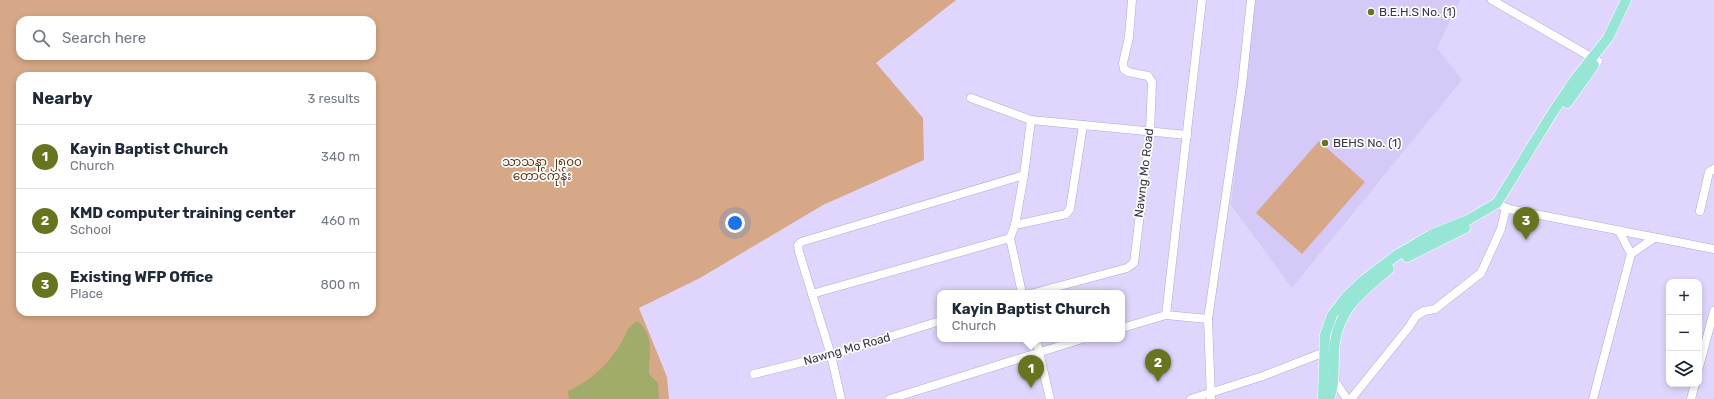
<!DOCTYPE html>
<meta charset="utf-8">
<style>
body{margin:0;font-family:Rubik,"Noto Sans Myanmar",sans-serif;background:#f6f6f7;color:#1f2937}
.controls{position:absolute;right:12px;bottom:12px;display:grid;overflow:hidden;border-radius:8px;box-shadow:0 2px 6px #0003}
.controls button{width:36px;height:36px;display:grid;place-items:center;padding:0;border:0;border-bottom:1px solid #e0e1e3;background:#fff;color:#1f2937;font:20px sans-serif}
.you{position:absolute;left:735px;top:223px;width:14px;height:14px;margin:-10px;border:3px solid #fff;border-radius:50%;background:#1a73e8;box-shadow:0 0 0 6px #1a73e833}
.badge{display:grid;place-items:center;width:26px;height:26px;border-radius:50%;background:#69741e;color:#fff;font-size:13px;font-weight:700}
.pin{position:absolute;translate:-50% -33px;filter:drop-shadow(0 1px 2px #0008)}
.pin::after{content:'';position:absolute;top:21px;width:14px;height:12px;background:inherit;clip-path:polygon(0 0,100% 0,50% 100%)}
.popup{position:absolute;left:937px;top:290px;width:188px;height:52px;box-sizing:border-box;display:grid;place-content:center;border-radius:8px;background:#fff;filter:drop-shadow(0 1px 3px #0005);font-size:13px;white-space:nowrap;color:#747a83}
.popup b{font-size:15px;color:#1f2937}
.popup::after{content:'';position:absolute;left:50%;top:100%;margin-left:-8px;border:8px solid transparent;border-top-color:#fff}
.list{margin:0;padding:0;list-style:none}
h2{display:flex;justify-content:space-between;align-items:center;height:52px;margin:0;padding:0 16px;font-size:17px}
h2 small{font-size:13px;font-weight:400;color:#747a83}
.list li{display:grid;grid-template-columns:26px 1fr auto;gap:12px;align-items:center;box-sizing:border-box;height:64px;padding:0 16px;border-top:1px solid #e0e1e3}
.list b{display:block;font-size:15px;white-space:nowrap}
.list p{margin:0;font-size:13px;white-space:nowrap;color:#747a83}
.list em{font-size:13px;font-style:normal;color:#747a83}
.icon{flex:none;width:22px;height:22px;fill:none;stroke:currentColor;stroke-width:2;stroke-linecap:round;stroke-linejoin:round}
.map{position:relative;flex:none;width:1714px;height:399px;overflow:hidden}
.search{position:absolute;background:#fff;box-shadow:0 2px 6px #0003;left:16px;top:16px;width:360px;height:44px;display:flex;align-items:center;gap:10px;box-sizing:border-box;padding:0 14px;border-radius:12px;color:#747a83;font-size:15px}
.panel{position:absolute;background:#fff;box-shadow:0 2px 6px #0003;left:16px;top:72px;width:360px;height:244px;border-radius:12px}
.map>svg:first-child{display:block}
</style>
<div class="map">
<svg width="1714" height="399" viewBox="0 0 1714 399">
<rect width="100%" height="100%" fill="#e0d6fd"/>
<!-- built -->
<path fill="#d5c9f7" d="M 1255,0 L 1460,0 L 1437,48 L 1462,80 L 1292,288 L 1231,205 Z"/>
<!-- green -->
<g fill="#d6a887" fill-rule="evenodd">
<path d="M 0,0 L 956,0 L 876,63 L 923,118 L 924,160 L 823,205 L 700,278 L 639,308 L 667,377 L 669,399 L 0,399 ZM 20,20 L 372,20 L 372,56 L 20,56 ZM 20,76 L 372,76 L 372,312 L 20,312 Z"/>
<path d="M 1319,141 L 1365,182 L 1302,254 L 1256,213 Z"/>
</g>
<!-- water -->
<path fill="#a1ac6a" d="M 637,321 C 655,334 649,355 649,374 L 658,383 L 659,399 L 569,399 L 568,391 C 589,382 609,364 621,343 C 628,332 625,329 637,321 Z"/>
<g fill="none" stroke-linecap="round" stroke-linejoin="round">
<!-- minor casing -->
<g stroke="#b2a8ce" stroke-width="9">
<g id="minor">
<path d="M 1492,0 L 1598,61"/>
<path d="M 971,98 L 1031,120 L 1187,135"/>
<path d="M 1502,206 L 1509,209 L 1714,249"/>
<path d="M 1700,211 L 1709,172 L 1714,169"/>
<path d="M 1015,225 L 1066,214 L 1070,209 L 1083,125"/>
<path d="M 1619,231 L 1631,254 L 1654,238"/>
<path d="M 1022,293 L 1010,238 L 1015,225 L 1024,175 L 1031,120"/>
<path d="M 1034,293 L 1127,268 L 1134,263 L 1150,131 L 1152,82 L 1148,76 L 1128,72 L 1124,69 L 1123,63 L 1129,37 L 1132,0"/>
<path d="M 812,294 L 1010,238"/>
<path d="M 1166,315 L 1208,319"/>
<path d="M 1122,328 L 1166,315 L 1202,0"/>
<path d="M 1036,339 L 1050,399"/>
<path d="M 1699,367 L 1714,311"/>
<path d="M 754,374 L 831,355 L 940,321"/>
<path d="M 1334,380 L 1347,399"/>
<path d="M 841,399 L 831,355 L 799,252 L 798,245 L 801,242 L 1024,175"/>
<path d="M 890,399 L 1082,339"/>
<path d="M 1191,399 L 1263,376 L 1330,350"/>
<path d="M 1211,399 L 1208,319 L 1242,85 L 1251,0"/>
<path d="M 1351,399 L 1409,327 L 1416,316 L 1424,311 L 1435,309 L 1481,273 L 1501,229 L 1506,208"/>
<path d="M 1593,399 L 1631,254"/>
<path d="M 1691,399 L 1695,384"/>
</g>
</g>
<!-- major casing -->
<g stroke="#fff" stroke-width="11">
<g id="major">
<path d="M 1567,103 L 1594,65"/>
<path d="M 1407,257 L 1465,228"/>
<path d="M 1323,399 L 1325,335 L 1332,315 L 1346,297 L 1364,280 L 1397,255 L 1431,235 L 1468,220 L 1497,203 L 1553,112 L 1576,78 L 1608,38 L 1626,0"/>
<path d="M 1329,399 C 1335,385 1333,371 1334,356 C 1334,314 1358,294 1389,269"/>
</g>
</g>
<!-- minor -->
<use href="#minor" stroke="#fff" stroke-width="8"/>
<!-- major -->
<use href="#major" stroke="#97e5d4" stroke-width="10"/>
</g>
<!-- markers -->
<g fill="#69741e" stroke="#fefefe" stroke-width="1.5">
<circle cx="1371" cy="12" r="4"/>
<circle cx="1325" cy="143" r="4"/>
</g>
<g text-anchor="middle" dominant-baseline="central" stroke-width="3.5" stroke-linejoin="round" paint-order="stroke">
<!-- poi labels -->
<g font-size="12" fill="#393645" stroke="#fefefe" text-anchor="start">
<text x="1379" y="12">B.E.H.S No. (1)</text>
<text x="1333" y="143">BEHS No. (1)</text>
</g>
<!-- park labels -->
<g font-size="12" fill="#5e3617" stroke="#fefefe">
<text x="542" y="162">သာသနာ ၂၅၀၀<tspan x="542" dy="14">တောင်ကုန်း</tspan></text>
</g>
<!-- street labels -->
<g font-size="12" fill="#393645" stroke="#fefefe">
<text transform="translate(1144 173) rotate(-83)">Nawng Mo Road</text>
<text transform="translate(847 349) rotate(-16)">Nawng Mo Road</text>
</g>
</g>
</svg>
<div class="controls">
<button>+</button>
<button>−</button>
<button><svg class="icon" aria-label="layers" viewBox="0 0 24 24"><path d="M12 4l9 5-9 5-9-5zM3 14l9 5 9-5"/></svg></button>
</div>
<div class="you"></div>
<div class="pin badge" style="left:1031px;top:388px">1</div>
<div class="popup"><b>Kayin Baptist Church</b>Church</div>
<div class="pin badge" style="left:1158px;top:382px">2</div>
<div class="pin badge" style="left:1526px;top:240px">3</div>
<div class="search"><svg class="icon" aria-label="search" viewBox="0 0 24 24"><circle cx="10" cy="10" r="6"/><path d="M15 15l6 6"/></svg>Search here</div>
<section class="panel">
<h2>Nearby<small>3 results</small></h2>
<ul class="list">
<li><span class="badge">1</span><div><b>Kayin Baptist Church</b><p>Church</p></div><em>340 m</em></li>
<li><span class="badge">2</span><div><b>KMD computer training center</b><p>School</p></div><em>460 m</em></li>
<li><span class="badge">3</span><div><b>Existing WFP Office</b><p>Place</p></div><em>800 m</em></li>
</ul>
</section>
</div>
